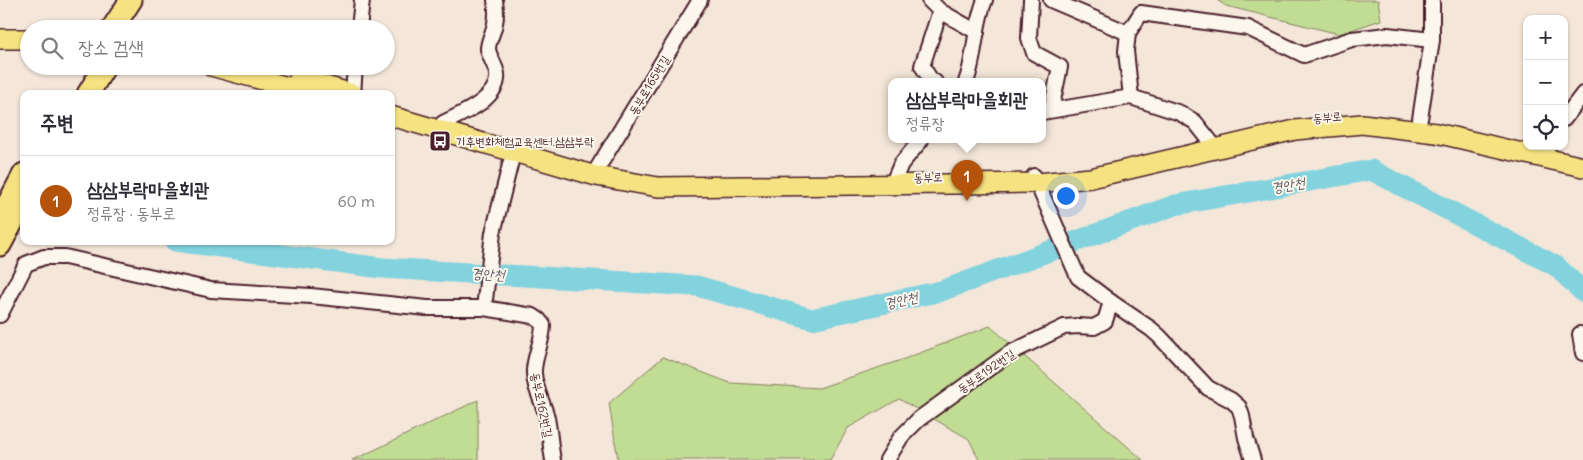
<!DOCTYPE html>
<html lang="ko">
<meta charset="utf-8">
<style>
body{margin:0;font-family:Delius,"Poor Story",sans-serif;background:#f7f7f7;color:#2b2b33}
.controls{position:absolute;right:15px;top:15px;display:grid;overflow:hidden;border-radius:10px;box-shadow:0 1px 4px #0004}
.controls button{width:45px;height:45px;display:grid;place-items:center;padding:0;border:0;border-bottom:1px solid #e1e1e2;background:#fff;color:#2b2b33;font:25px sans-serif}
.you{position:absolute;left:1065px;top:195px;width:18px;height:18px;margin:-12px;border:4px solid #fff;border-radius:50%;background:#1a73e8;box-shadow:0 0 0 8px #1a73e833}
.badge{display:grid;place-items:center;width:32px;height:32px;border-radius:50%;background:#b45309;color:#fff;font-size:16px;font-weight:700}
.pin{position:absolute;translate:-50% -41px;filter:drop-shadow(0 1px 2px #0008)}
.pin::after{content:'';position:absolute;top:26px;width:18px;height:15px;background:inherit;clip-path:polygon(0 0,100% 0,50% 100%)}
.popup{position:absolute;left:888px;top:78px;width:158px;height:65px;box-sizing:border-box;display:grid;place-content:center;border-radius:10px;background:#fff;filter:drop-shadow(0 1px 4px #0005);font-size:16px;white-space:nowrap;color:#7c7c81}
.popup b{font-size:19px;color:#2b2b33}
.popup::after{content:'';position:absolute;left:50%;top:100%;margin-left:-10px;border:10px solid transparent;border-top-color:#fff}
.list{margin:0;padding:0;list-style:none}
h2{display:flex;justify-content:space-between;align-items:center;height:65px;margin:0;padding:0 20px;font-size:21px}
h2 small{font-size:16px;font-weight:400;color:#7c7c81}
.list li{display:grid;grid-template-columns:32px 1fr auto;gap:15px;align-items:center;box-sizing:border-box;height:90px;padding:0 20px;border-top:1px solid #e1e1e2}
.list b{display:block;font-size:19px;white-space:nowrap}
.list p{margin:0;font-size:16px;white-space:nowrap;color:#7c7c81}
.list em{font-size:16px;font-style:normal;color:#7c7c81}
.icon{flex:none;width:28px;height:28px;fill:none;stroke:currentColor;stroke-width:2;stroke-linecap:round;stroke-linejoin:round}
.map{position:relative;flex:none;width:1583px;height:460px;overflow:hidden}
.search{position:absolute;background:#fff;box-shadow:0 1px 4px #0004;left:20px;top:20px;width:375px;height:55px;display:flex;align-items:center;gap:12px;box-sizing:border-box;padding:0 18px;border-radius:28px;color:#7c7c81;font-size:19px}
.panel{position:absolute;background:#fff;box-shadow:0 1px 4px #0004;left:20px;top:90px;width:375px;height:155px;border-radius:10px}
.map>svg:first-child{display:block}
</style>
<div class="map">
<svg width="1583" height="460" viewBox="0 0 1583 460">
<rect width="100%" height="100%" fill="#f4e6d9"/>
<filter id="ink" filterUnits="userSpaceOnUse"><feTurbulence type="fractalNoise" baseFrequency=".02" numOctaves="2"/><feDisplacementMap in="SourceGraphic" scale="10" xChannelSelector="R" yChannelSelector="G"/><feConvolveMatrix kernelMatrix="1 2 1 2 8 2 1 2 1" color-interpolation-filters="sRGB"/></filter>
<g filter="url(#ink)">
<!-- green -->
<g fill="#c1dd94" stroke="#867e60">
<path d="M 1217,0 L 1378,0 L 1381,20 L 1339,34 L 1226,6 Z"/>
<path d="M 990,326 L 1143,460 L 979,460 L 969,439 L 899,399 L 848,428 L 830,460 L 618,460 L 609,403 L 663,357 L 730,383 L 819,388 L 904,359 Z"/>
<path d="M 478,400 L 478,460 L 352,460 L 364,455 Z"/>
</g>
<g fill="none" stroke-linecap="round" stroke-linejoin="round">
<!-- river -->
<path stroke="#83d3df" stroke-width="21" d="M 175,241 L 382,268 L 697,286 L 812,319 L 941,291 L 1175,205 L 1371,170 L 1556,266 L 1583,292"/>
<!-- minor casing -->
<g stroke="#4a1f2b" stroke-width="18">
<g id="minor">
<path d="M 929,0 L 940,11 L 977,32"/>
<path d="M 1031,0 L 1029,38 L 1034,53 L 1060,67 L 1051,110"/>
<path d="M 1051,0 L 1128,33 L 1126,51 L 1131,97 L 1180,113 L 1195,122 L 1211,142"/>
<path d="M 359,29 L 362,0"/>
<path d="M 1128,33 L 1141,13 L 1248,28 L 1304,55 L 1352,39 L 1387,35 L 1432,40"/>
<path d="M 935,82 L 931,80 L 922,66 L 940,11"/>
<path d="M 966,82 C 976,56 974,26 985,0"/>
<path d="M 353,94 L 355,66"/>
<path d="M 1043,112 L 1131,97"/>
<path d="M 1420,119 L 1432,40 L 1432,0"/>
<path d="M 1564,119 L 1583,94"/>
<path d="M 443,123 C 461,114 500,99 497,74 C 496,66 489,57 488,49 C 488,40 494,32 495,23 C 497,15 496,8 495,0"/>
<path d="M 1547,148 L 1548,146"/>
<path d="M 597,169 L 700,0"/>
<path d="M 895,178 L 901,164 L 921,140"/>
<path d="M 1111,302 L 1151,329 L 1159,336 L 1208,388 L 1231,400 L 1239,407 L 1242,416 L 1246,438 L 1253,460"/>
<path d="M 484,308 L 493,233 L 515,145"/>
<path d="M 0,315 L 26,264 L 44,257 L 65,257 L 211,290 L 311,296 L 427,308 L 484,308 L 533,316 L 539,320 L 543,325 C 543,340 535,354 534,370 C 533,385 542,400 546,414 C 550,429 550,445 553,460"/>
<path d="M 1580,334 L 1583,353"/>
<path d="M 887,460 L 901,437 L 919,419 L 1010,353 L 1064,327 L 1078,326 L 1094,327 L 1105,321 L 1111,302 L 1078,277 L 1034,176"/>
</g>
</g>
<!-- major casing -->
<g stroke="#4a1f2b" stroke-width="22">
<g id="major">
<path d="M 0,39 L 29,39"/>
<path d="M 211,66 L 314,94"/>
<path d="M 299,78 L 353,94"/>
<path d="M 391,116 L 596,176 L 658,187 L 1037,183 L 1091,178 L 1295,130 L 1362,124 L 1436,133 L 1583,167"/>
</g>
</g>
<!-- highway casing -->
<g stroke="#4a1f2b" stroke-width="25">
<g id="highway">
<path d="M 112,29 L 131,0"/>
<path d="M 88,94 L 105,66"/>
<path d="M 0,219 L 24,174"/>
<path d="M 0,245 L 21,206"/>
</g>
</g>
<!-- minor -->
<use href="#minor" stroke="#fbf7ec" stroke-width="14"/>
<!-- major -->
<use href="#major" stroke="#f5e382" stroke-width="19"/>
<!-- highway -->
<use href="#highway" stroke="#f5e382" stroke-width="21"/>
</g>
</g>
<!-- icons -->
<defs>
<g id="bus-square" transform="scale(1.125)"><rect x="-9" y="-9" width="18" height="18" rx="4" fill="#4a1f2b" stroke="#fbf7ec"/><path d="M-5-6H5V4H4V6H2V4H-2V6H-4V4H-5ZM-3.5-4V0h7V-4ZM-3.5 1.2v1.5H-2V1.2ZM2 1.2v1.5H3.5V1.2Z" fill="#fff"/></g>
</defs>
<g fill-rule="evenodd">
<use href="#bus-square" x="440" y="141"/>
</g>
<g text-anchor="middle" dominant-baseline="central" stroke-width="4" stroke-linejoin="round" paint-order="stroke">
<!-- street labels -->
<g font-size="12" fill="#4a1f2b" stroke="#fbf7ec">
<text transform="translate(649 85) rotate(-59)">동부로165번길</text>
<text transform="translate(1327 117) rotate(-5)">동부로</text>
<text transform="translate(928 177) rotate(-2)">동부로</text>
<text transform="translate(986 371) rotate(-35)">동부로192번길</text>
<text transform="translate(542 405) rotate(78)">동부로162번길</text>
</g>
<!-- poi labels -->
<g font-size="12" fill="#4a1f2b" stroke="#fbf7ec" text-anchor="start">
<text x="456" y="141">기후변화체험교육센터.삼삼부락</text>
</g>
<!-- water labels -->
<g font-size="14" font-style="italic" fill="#5b5561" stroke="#fbf7ec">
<text transform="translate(1288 185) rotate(-10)">경안천</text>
<text transform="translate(488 274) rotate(3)">경안천</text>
<text transform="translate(901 300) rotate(-12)">경안천</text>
</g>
</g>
</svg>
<div class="controls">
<button>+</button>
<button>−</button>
<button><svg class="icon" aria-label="locate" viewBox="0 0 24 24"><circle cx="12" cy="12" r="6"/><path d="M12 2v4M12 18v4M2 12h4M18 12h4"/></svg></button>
</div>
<div class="you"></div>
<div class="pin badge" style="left:967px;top:201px">1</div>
<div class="popup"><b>삼삼부락마을회관</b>정류장</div>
<div class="search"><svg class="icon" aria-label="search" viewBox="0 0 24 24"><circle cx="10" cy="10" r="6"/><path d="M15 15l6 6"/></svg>장소 검색</div>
<section class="panel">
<h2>주변<small></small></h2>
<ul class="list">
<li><span class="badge">1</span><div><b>삼삼부락마을회관</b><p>정류장 · 동부로</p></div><em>60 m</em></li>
</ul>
</section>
</div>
